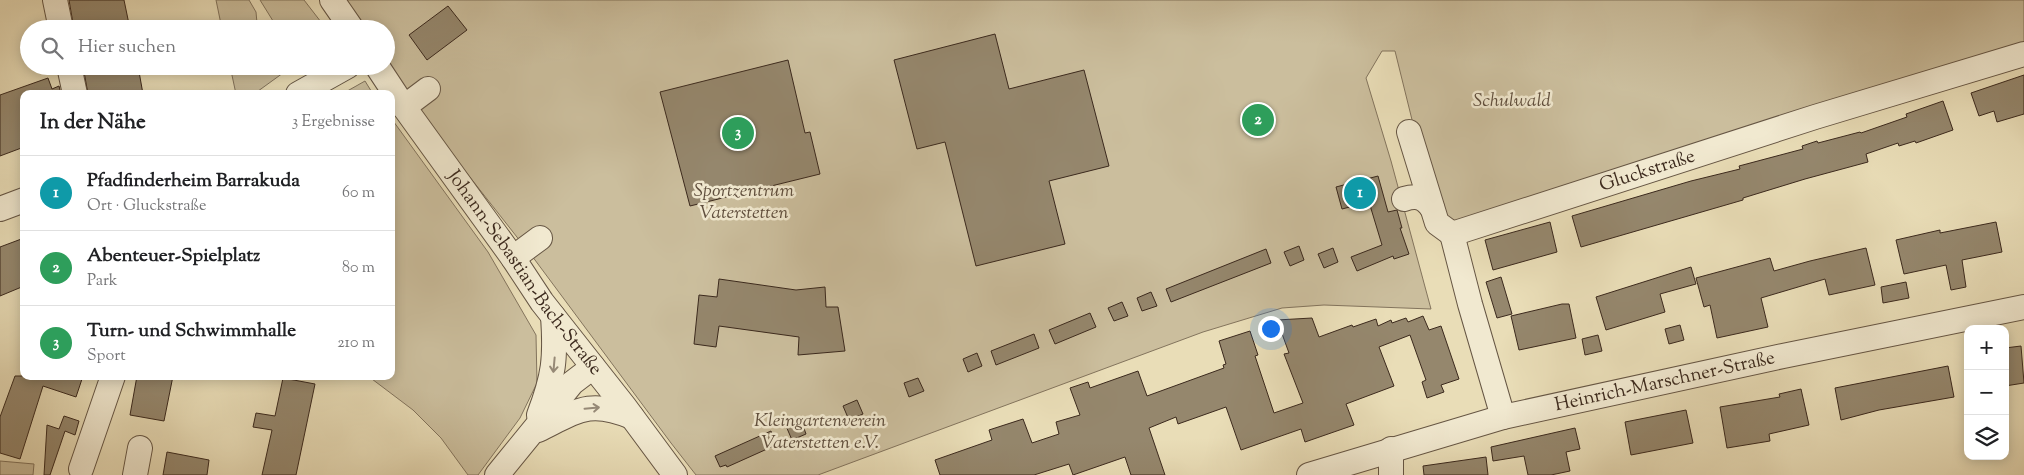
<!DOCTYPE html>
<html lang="de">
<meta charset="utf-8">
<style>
body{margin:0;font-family:"Sorts Mill Goudy",serif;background:#f6f6f6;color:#202124}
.controls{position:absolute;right:15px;bottom:15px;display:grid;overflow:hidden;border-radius:10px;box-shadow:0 2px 12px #0003}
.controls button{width:45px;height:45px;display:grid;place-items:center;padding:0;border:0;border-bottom:1px solid #e0e0e0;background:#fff;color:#202124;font:25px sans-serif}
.you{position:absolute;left:1270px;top:328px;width:18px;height:18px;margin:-12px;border:4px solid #fff;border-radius:50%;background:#1a73e8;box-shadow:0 0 0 8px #1a73e833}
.badge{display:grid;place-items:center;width:32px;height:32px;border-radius:50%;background:#8f2418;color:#fff;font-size:16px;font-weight:700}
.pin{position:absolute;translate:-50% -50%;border:2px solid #fff;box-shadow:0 1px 5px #0006}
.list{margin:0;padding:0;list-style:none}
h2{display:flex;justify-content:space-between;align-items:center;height:65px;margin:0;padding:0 20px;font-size:21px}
h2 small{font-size:16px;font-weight:400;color:#757577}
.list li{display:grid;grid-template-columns:32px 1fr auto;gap:15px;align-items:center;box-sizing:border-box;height:75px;padding:0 20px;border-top:1px solid #e0e0e0}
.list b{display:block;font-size:19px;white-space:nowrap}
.list p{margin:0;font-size:16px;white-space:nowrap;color:#757577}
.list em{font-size:16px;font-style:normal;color:#757577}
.icon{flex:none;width:28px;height:28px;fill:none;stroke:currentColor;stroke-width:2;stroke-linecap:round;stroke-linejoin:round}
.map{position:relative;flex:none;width:2024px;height:475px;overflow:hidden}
.search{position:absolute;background:#fff;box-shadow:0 2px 12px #0003;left:20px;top:20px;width:375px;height:55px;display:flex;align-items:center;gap:12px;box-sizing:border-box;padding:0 18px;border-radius:28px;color:#757577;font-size:19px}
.panel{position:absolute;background:#fff;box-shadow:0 2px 12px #0003;left:20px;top:90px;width:375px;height:290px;border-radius:10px}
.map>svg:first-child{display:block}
</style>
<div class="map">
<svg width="2024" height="475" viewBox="0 0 2024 475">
<rect width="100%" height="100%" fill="#e9ddb7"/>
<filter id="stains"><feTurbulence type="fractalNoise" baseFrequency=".004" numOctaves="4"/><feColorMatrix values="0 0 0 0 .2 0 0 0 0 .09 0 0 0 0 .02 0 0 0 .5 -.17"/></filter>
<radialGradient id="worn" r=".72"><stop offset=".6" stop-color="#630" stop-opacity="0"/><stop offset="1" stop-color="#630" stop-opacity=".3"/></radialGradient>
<!-- green -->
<g fill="#cbbe9d" stroke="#83745d">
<path d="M 216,0 L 249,0 L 256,12 L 257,23 L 261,29 L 222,29 Z"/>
<path d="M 260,0 L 304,0 L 321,22 L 321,29 L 278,29 Z"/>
<path d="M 341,0 L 2024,0 L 2024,45 L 1454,227 L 1442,219 L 1418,144 L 1395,51 L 1382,51 L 1366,78 L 1391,161 L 1431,309 L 1324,305 L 1282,308 L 1203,332 L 818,475 L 696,475 L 671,443 L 535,260 L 399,87 L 386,66 L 386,29 L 360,29 Z"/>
<path d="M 230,66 L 278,66 L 283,73 L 254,94 L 236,94 Z"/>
<path d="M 365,81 L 373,94 L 342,94 Z"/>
<path d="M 391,118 L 488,252 L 536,335 L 537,383 L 520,418 L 478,475 L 468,475 L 441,438 L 413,410 L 368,376 L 391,376 Z"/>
<path d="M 0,461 L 34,464 L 33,475 L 0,475 Z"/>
</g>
<!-- building -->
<g fill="#95876d" stroke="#3b291d">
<path d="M 69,0 L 124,0 L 130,29 L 74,29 Z"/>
<path d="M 448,6 L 467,30 L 427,60 L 409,35 Z"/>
<path d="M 995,34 L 1009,89 L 1084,70 L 1109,166 L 1049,181 L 1065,244 L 976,266 L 945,142 L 917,149 L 894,60 Z"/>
<path d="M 788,60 L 805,133 L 810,132 L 820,174 L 690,206 L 660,92 Z"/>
<path d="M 83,66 L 138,66 L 143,94 L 88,94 Z"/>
<path d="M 2024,75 L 2024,114 L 1997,122 L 1994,111 L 1979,116 L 1971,93 Z"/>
<path d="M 48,78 L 52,89 L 59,86 L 61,94 L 24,94 L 24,147 L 0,156 L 0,95 Z"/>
<path d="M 1943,101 L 1953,130 L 1916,143 L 1915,141 L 1899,146 L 1898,143 L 1866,154 L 1868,162 L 1805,179 L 1743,198 L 1743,200 L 1581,247 L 1572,216 L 1691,181 L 1740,169 L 1739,166 L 1803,149 L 1802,146 L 1817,141 L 1818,143 L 1860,132 L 1861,133 L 1907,117 L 1906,114 Z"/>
<path d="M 1378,176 L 1388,212 L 1397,210 L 1402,228 L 1400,228 L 1409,254 L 1394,259 L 1393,256 L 1357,271 L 1351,257 L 1382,245 L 1369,202 L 1342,209 L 1336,187 Z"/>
<path d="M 1550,222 L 1557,252 L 1493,270 L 1485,240 Z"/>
<path d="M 1996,222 L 2002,252 L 1962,260 L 1966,287 L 1951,290 L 1946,265 L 1904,274 L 1896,240 L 1940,230 L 1940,233 Z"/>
<path d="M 24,238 L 24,286 L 0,296 L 0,247 Z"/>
<path d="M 1299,246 L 1304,260 L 1290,266 L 1284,252 Z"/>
<path d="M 1333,248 L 1338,262 L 1324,268 L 1318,254 Z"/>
<path d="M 1866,248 L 1875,285 L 1829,295 L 1825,279 L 1761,298 L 1768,327 L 1717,338 L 1710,305 L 1704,307 L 1696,278 L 1770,258 L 1774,271 L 1810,261 Z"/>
<path d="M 1266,249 L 1271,263 L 1171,302 L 1166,289 Z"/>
<path d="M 1691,267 L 1696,284 L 1660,294 L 1665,312 L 1606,330 L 1596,297 Z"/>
<path d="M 1501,277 L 1512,314 L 1497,318 L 1486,282 Z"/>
<path d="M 719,279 L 796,290 L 825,287 L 826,307 L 838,307 L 845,351 L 798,355 L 799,337 L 719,326 L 716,347 L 694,344 L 699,295 L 717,297 Z"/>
<path d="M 1906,282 L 1909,298 L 1883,303 L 1881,287 Z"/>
<path d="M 1151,292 L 1157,306 L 1142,311 L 1137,298 Z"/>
<path d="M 1122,302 L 1128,316 L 1114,321 L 1108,308 Z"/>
<path d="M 1562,304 L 1569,304 L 1576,338 L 1519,350 L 1511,316 Z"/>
<path d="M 1090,313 L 1096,327 L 1055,344 L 1049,330 Z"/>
<path d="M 1423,316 L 1429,330 L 1441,326 L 1459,379 L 1441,385 L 1444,392 L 1427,398 L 1422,382 L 1426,380 L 1410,335 L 1379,347 L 1394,386 L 1346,404 L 1354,425 L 1305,442 L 1301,429 L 1241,450 L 1226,407 L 1178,424 L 1176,417 L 1149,428 L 1165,475 L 1131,475 L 1125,457 L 1073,475 L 1069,464 L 1034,475 L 940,475 L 935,460 L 992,440 L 989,430 L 1023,419 L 1032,443 L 1059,434 L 1056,422 L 1080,415 L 1070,388 L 1088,382 L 1090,388 L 1138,371 L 1147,396 L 1224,368 L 1223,365 L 1226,364 L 1219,341 L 1250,331 L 1258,355 L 1255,356 L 1274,413 L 1303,403 L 1284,354 L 1289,353 L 1277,320 L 1312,318 L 1319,337 L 1352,325 L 1353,327 L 1376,319 L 1378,326 L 1391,320 L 1392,323 L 1406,318 L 1408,322 Z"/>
<path d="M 1680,325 L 1684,340 L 1669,344 L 1665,329 Z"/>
<path d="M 1034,334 L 1039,348 L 996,365 L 991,351 Z"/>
<path d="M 1598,335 L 1602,351 L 1585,355 L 1582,339 Z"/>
<path d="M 2021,346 L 2024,383 L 2005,386 L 2005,348 Z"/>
<path d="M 977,353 L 982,366 L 968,372 L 963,359 Z"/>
<path d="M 1948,366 L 1954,397 L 1879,410 L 1841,420 L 1835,388 Z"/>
<path d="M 15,376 L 83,376 L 76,397 L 43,386 L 20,459 L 0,453 L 0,417 Z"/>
<path d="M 137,376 L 173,376 L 164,421 L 130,415 Z"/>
<path d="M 283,378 L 315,384 L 296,475 L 262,475 L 272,430 L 253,427 L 256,413 L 275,416 Z"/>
<path d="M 918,378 L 924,391 L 909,397 L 904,383 Z"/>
<path d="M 1801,389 L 1809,425 L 1769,434 L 1770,441 L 1727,448 L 1720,407 L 1780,397 L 1779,394 Z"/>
<path d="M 857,400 L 863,414 L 849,420 L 843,406 Z"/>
<path d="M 1686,410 L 1693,443 L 1631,455 L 1625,422 Z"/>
<path d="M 64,416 L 79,421 L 75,435 L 65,431 L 50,475 L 44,475 L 47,425 L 59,429 Z"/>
<path d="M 801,420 L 806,434 L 792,440 L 786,426 Z"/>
<path d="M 1575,428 L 1580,449 L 1566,452 L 1570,471 L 1551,475 L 1528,475 L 1524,456 L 1493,461 L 1491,447 Z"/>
<path d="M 771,431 L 776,445 L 727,467 L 726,465 L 720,467 L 715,456 Z"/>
<path d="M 167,452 L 209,460 L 207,475 L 163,475 Z"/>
<path d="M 1486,457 L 1488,475 L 1424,475 L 1423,466 Z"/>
</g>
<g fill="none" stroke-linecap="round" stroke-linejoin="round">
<!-- minor casing -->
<g stroke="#665644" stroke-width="26">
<g id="minor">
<path d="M 55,0 L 61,29"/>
<path d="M 332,0 L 352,29"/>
<path d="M 69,66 L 75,94"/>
<path id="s1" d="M 377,66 L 404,107 L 513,258 L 542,302 L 624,406 L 675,475"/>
<path d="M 298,94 L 348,66"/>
<path d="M 404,107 L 428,89"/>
<path d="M 1409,132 L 1437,223 L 1452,234"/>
<path d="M 1404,199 C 1417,195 1424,197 1432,208"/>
<path d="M 0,209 L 24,200"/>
<path id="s2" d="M 1452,234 L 1815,117 L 2024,54"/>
<path d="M 1452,234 L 1470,304 L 1503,417"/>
<path d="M 513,258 L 540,238"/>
<path d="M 539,415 C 554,376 556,358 553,316"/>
<path d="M 538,430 C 577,411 589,399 632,417"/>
<path d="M 1391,449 L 1391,475"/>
<path d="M 81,469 L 113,376"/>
<path d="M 135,475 L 140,448"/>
<path d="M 497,475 L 572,383 L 593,367"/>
<path id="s3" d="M 1309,475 L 1503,417 L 1783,356 L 2024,307"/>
</g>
</g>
<!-- minor -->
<use href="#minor" stroke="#f1e9d0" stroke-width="24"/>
</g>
<!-- one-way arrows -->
<defs><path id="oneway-shaft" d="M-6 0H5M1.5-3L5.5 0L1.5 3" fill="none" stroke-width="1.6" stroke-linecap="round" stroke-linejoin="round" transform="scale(1.25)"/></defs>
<g stroke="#968976">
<use href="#oneway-shaft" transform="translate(554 365) rotate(95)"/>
<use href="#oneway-shaft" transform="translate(592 408) rotate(-5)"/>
</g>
<g text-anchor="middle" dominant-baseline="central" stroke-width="5" stroke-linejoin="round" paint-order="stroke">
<!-- park labels -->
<g font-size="19" font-style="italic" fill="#5f4e3d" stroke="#f1e9d0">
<text x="1512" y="101">Schulwald</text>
<text x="744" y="191">Sportzentrum<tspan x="744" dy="22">Vaterstetten</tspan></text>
<text x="820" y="421">Kleingartenverein<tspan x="820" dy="22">Vaterstetten e.V.</tspan></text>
</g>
<!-- street labels -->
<g font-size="19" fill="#3b291d" stroke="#f1e9d0">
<text stroke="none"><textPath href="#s2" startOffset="205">Gluckstraße</textPath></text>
<text stroke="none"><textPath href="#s1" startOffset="254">Johann-Sebastian-Bach-Straße</textPath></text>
<text stroke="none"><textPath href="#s3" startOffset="368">Heinrich-Marschner-Straße</textPath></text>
</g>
</g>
<rect width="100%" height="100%" filter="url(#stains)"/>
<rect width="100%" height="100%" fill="url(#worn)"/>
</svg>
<div class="controls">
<button>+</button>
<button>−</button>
<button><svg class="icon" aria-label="layers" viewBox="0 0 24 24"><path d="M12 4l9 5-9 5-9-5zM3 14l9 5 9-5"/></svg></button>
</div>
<div class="you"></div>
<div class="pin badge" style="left:1360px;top:193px;background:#0f9aa8">1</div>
<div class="pin badge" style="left:1258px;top:120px;background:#2e9e5b">2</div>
<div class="pin badge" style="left:738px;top:133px;background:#2e9e5b">3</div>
<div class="search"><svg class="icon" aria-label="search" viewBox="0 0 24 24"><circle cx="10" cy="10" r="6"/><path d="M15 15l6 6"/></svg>Hier suchen</div>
<section class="panel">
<h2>In der Nähe<small>3 Ergebnisse</small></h2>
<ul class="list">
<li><span class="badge" style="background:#0f9aa8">1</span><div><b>Pfadfinderheim Barrakuda</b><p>Ort · Gluckstraße</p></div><em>60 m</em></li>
<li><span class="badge" style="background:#2e9e5b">2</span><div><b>Abenteuer-Spielplatz</b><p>Park</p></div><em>80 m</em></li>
<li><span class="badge" style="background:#2e9e5b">3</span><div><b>Turn- und Schwimmhalle</b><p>Sport</p></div><em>210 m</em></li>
</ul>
</section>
</div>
